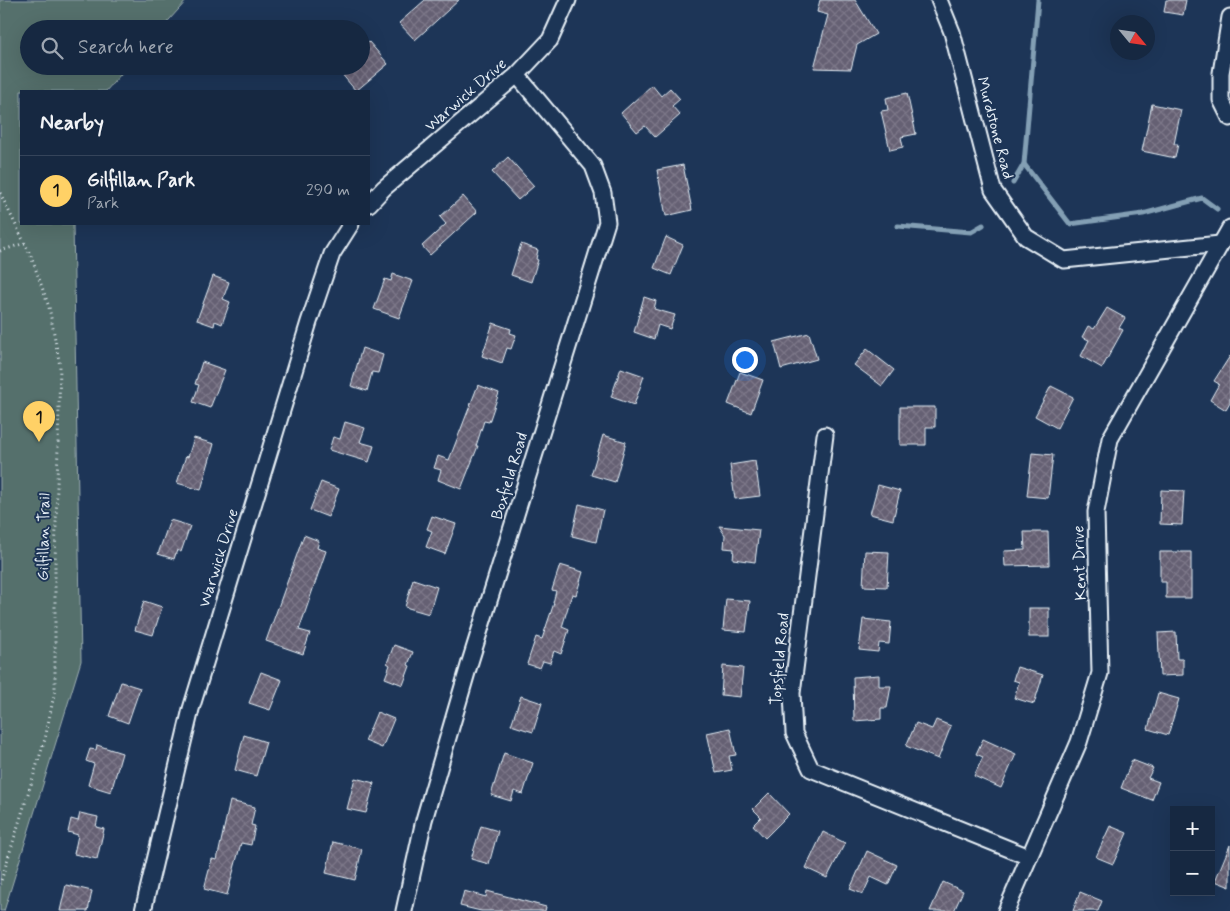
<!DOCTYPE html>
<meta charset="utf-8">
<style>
body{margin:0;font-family:Mynerve,sans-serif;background:#1f3048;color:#f1f3f6}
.controls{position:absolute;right:15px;bottom:15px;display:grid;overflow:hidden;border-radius:0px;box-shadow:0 5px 20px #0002}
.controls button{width:45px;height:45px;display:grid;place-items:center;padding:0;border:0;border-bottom:1px solid #35445a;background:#162841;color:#f1f3f6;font:25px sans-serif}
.compass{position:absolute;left:1110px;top:15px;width:45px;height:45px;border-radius:50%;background:#162841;box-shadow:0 5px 20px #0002;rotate:119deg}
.you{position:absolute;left:744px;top:359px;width:18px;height:18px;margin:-12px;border:4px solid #fff;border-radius:50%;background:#1a73e8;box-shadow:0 0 0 8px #1a73e833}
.badge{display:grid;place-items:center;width:32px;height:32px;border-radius:50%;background:#ffd166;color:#111;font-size:16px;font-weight:700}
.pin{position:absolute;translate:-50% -41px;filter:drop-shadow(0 1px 2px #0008)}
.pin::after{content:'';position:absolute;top:26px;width:18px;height:15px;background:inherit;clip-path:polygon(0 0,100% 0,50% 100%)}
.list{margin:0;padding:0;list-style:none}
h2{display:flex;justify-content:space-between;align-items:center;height:65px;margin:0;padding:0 20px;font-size:21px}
h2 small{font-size:16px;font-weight:400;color:#9ea6b1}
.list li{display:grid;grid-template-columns:32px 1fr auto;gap:15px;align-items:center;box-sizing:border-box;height:70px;padding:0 20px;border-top:1px solid #35445a}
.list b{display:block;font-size:19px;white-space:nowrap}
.list p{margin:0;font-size:16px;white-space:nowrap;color:#9ea6b1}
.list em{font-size:16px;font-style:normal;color:#9ea6b1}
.icon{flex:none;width:28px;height:28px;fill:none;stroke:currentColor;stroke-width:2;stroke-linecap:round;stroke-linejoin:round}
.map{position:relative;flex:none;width:1230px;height:911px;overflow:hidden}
.search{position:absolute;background:#162841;box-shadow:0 5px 20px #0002;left:20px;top:20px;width:350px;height:55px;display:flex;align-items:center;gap:12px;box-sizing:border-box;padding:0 18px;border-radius:28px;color:#9ea6b1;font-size:19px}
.panel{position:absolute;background:#162841;box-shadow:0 5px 20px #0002;left:20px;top:90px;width:350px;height:135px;border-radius:0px}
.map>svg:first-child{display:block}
</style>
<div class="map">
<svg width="1230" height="911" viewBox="0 0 1230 911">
<defs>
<pattern id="building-cross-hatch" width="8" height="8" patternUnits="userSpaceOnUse" patternTransform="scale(1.25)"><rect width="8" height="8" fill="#656073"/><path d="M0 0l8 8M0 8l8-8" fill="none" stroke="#7b7788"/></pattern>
</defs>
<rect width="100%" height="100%" fill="#1d3557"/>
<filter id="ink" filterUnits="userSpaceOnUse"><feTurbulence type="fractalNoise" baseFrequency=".02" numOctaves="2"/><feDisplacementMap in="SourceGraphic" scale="10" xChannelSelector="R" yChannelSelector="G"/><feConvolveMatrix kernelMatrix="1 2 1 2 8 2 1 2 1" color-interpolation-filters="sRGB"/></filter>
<g filter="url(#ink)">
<!-- green -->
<path fill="#556f6c" stroke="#9eb0b2" d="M 0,0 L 187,0 L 161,29 L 29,29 L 29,66 L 128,66 L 106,91 L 21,91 L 21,224 L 73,224 L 81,661 L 4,911 L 0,911 Z"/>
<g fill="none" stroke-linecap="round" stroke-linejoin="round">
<!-- stream -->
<g stroke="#839fb4" stroke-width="5">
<path d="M 1038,0 L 1024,164 L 1070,224 L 1143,214 L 1202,198 L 1217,209"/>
<path d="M 1013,183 L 1024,164"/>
<path d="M 898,226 L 971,232 L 983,225"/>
</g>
</g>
<!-- building -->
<g fill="url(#building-cross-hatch)" stroke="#e8f1f8">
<path d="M 425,0 L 459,0 L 415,40 L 399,23 Z"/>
<path d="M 820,0 L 855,0 L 876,34 L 857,45 L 851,69 L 814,68 L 828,15 L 817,12 Z"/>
<path d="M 1166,0 L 1186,0 L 1183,15 L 1164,12 Z"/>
<path d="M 369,42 L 388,64 L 356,91 L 335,66 L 361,66 L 361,49 Z"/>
<path d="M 652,85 L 661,96 L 670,88 L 680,99 L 672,106 L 680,115 L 655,137 L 645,126 L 637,132 L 621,113 Z"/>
<path d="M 907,93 L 916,134 L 901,137 L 903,147 L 890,150 L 881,111 L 888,110 L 886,98 Z"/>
<path d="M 1152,104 L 1181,110 L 1174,144 L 1178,144 L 1175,158 L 1142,151 Z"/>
<path d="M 508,157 L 534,186 L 518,200 L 492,172 Z"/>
<path d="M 683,165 L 692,210 L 666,216 L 657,170 Z"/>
<path d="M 463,196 L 477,212 L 430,255 L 422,246 L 446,224 L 440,217 Z"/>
<path d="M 666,237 L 683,245 L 671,275 L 654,268 Z"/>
<path d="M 521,244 L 538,250 L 536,259 L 538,260 L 531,282 L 511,275 Z"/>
<path d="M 393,274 L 413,281 L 399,318 L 374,309 L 385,279 L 391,281 Z"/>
<path d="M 213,276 L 229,282 L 223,299 L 230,302 L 222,324 L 215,321 L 214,326 L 197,320 Z"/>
<path d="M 644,297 L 656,301 L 654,309 L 675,315 L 670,329 L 658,325 L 654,339 L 634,332 Z"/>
<path d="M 1107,308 L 1125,318 L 1119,328 L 1123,330 L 1102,368 L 1081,356 L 1089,340 L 1082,337 L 1088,326 L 1094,329 Z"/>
<path d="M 493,323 L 511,329 L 510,333 L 516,335 L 511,349 L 507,348 L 502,363 L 482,356 Z"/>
<path d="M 809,333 L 817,359 L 781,369 L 774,342 Z"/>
<path d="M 362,348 L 383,355 L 378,373 L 372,372 L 367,391 L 351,386 Z"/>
<path d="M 867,349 L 894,370 L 882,386 L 854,365 Z"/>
<path d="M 1230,356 L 1230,403 L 1226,410 L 1210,400 L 1219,384 L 1214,381 Z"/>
<path d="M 202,362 L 225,370 L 210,408 L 193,402 L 199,385 L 195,384 Z"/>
<path d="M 621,368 L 644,376 L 634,405 L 611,397 Z"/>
<path d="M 740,372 L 763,380 L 751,413 L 728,404 Z"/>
<path d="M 478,385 L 499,393 L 489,422 L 484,421 L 476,446 L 478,446 L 461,489 L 438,480 L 441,470 L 434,468 L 438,456 L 449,460 Z"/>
<path d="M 1051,386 L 1073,397 L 1057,428 L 1035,416 Z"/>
<path d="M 900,407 L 935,407 L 935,427 L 926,427 L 926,445 L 900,445 Z"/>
<path d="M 345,422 L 365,428 L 360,442 L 374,446 L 369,462 L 329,450 L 333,437 L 340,439 Z"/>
<path d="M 603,435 L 626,442 L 615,482 L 591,475 Z"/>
<path d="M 194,438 L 214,444 L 201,490 L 177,483 L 186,456 L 188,457 Z"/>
<path d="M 1032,453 L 1053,455 L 1048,498 L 1027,496 Z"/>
<path d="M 755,461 L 760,496 L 735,499 L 730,465 Z"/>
<path d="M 321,482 L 339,489 L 328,517 L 310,510 Z"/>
<path d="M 878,485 L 900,491 L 893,520 L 870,514 Z"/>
<path d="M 1161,490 L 1184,491 L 1182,525 L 1160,524 Z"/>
<path d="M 579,504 L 603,510 L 596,542 L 572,536 Z"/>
<path d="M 432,516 L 456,524 L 445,554 L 426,547 L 432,531 L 427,529 Z"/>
<path d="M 170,520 L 190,526 L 181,552 L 177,550 L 174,559 L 158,554 Z"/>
<path d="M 719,526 L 759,530 L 755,562 L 733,559 L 734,549 L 724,548 L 725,535 Z"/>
<path d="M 1024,532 L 1048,532 L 1049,565 L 1005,566 L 1004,551 L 1025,550 Z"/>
<path d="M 304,535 L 319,541 L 317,548 L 326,551 L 299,630 L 310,633 L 303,654 L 266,641 Z"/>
<path d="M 865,551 L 889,552 L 887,587 L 863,586 Z"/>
<path d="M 1160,552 L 1191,552 L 1191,598 L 1166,598 L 1166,582 L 1160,582 Z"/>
<path d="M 560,565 L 583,572 L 576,595 L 572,594 L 562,627 L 569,630 L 561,654 L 554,651 L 550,663 L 543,661 L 540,668 L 527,664 L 536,637 L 542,639 L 554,603 L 553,603 L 556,591 L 552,590 Z"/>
<path d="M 413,579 L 437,587 L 429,614 L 405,607 Z"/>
<path d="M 726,599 L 750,601 L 746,632 L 723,630 Z"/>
<path d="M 144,601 L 162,607 L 153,635 L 135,630 Z"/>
<rect x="1029" y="608" width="20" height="29"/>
<path d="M 863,619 L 891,622 L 889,644 L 879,643 L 878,652 L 859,650 Z"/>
<path d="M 1176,632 L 1177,659 L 1183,659 L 1183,675 L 1160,676 L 1158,633 Z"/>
<path d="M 394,645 L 413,652 L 408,665 L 410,666 L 403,685 L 385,678 L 390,665 L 387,663 Z"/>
<path d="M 723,666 L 743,668 L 740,697 L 721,695 Z"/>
<path d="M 1017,667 L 1043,675 L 1034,704 L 1014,698 L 1019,682 L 1013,680 Z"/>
<path d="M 261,672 L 282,680 L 270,710 L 249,703 Z"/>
<path d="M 879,675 L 879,686 L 891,686 L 887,708 L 881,708 L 881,719 L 854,721 L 853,677 Z"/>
<path d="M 121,682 L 140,688 L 128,723 L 109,716 Z"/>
<path d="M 1158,693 L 1179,699 L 1168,735 L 1148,729 Z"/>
<path d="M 521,696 L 542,703 L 533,732 L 511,725 Z"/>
<path d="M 377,712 L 394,719 L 382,748 L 365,741 Z"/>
<path d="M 936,720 L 951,726 L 938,759 L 906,746 L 916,723 L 932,729 Z"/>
<path d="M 730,728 L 736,755 L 729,756 L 732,770 L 716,773 L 707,733 Z"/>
<path d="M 244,735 L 266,742 L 256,776 L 235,770 Z"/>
<path d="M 983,739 L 1016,754 L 1001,788 L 974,776 L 983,757 L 976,754 Z"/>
<path d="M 97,745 L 122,753 L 111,792 L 88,785 L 94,764 L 86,761 L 90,749 L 96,750 Z"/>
<path d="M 504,753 L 533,763 L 523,794 L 514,791 L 511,801 L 491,795 Z"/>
<path d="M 1132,760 L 1153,768 L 1148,778 L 1159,782 L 1152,800 L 1121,788 Z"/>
<path d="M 355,778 L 374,783 L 366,813 L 347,809 Z"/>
<path d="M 769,793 L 789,814 L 765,838 L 753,825 L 761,817 L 753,809 Z"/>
<path d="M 230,801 L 255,807 L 251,825 L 255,826 L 251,845 L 241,843 L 227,895 L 204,889 L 212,859 L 217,860 Z"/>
<path d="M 80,813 L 98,817 L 96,827 L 104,829 L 97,859 L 74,854 L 78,835 L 68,832 L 71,819 L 78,821 Z"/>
<path d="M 481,826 L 498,831 L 489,864 L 471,859 Z"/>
<path d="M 1110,826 L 1127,833 L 1113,864 L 1096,857 Z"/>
<path d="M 823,832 L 845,843 L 827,878 L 806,868 Z"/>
<path d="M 333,842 L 362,849 L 355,880 L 326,873 Z"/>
<path d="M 1230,845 L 1230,887 L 1215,881 Z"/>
<path d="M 867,851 L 897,865 L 888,885 L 871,877 L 863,894 L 850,889 Z"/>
<path d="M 943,882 L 963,891 L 954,911 L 930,911 Z"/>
<path d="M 66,885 L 92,891 L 88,911 L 60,911 Z"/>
<path d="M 464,891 L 486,897 L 487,891 L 546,907 L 545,911 L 481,911 L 460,906 Z"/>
<path d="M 1080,892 L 1102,901 L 1098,911 L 1073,911 Z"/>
</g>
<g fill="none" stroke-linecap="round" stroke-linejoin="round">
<!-- street casing -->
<g stroke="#e8f1f8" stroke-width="19">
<g id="street">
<path d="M 939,0 L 952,32 L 993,190 L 1026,237 L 1064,260 L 1220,244"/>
<path d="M 1230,17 L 1221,73 L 1221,100 L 1230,118"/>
<path d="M 369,204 L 384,188 L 517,75 L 550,40 L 568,0"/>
<path d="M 825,435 L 792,693 L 794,733 L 811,769 L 1029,857"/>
<path d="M 143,911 L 191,709 L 309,322 L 332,254 L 351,224"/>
<path d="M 404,911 L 424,820 L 470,662 L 607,222 L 603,193 L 593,166 L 517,75"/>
<path d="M 1006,911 L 1079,742 L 1100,673 L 1096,512 L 1110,439 L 1230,228"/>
</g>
</g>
<!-- path -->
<g stroke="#e8f1f8" stroke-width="3" stroke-dasharray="1 4" stroke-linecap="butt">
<path d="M 0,193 L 31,256 L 49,307 L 60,366 L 55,564 L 55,690 L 45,739 L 0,884"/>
<path d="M 0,251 L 25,243"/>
</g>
<!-- street -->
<use href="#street" stroke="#1d3557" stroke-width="15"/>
</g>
</g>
<g text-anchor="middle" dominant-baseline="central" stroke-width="4" stroke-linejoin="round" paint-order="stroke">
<!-- street labels -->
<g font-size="16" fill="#e8f1f8" stroke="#1d3557">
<text transform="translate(466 95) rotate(-41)">Warwick Drive</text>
<text transform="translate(995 128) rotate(75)">Murdstone Road</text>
<text transform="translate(510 476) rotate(-73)">Boxfield Road</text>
<text transform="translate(44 537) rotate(-89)">Gilfillan Trail</text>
<text transform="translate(219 558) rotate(-73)">Warwick Drive</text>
<text transform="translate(1080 563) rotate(-92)">Kent Drive</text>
<text transform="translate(780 659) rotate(-85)">Topsfield Road</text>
</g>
</g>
</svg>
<div class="controls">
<button>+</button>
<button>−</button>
</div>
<svg class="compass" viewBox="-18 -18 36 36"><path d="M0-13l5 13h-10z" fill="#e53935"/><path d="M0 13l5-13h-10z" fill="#9ea6b1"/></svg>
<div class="you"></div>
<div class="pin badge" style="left:39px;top:442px">1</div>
<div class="search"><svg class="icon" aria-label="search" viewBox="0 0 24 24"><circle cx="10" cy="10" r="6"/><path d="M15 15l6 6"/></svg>Search here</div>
<section class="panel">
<h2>Nearby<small></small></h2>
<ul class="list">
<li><span class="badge">1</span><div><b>Gilfillan Park</b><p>Park</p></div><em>290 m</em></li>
</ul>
</section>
</div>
